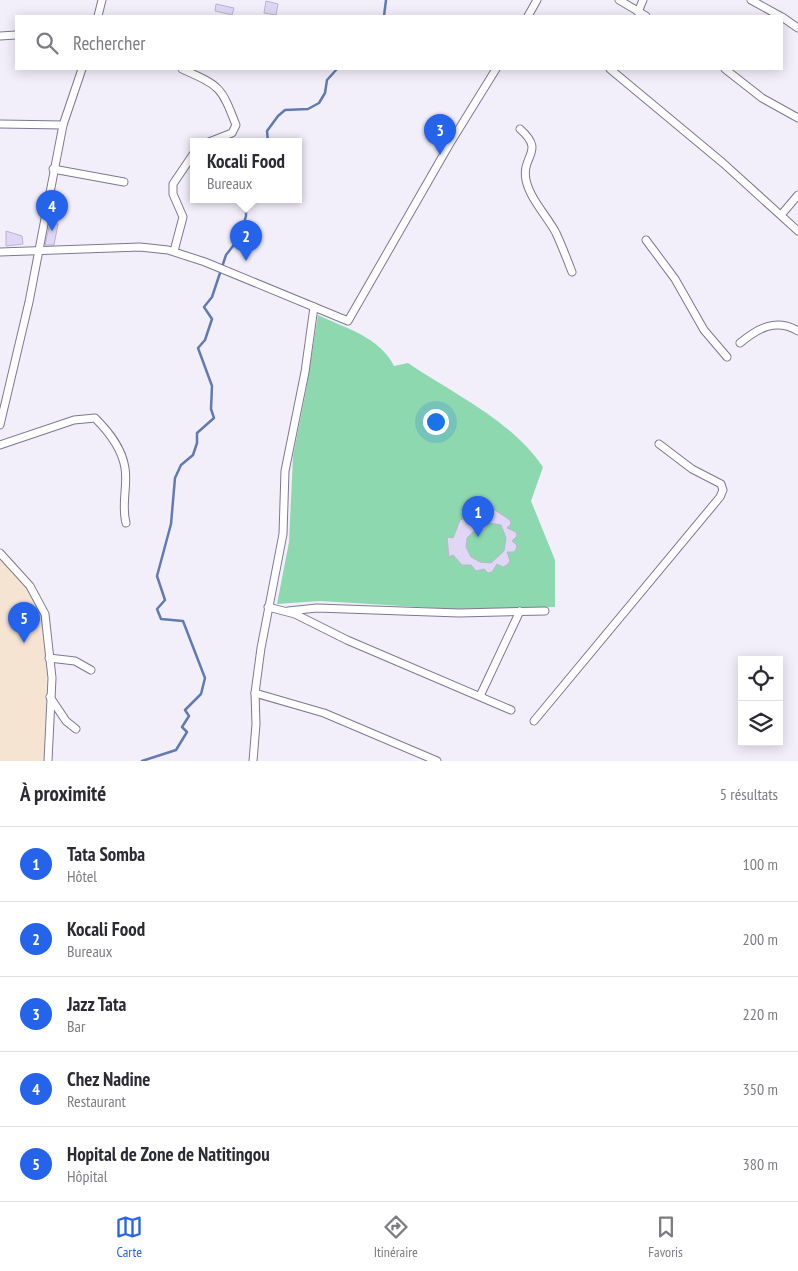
<!DOCTYPE html>
<html lang="fr">
<meta charset="utf-8">
<style>
body{margin:0;font-family:"PT Sans Narrow",sans-serif;background:#f7f7f7;color:#2b2b33}
.controls{position:absolute;right:15px;bottom:15px;display:grid;overflow:hidden;border-radius:0px;box-shadow:0 2px 12px #0003}
.controls button{width:45px;height:45px;display:grid;place-items:center;padding:0;border:0;border-bottom:1px solid #e1e1e2;background:#fff;color:#2b2b33;font:25px sans-serif}
.you{position:absolute;left:435px;top:421px;width:18px;height:18px;margin:-12px;border:4px solid #fff;border-radius:50%;background:#1a73e8;box-shadow:0 0 0 8px #1a73e833}
.badge{display:grid;place-items:center;width:32px;height:32px;border-radius:50%;background:#2563eb;color:#fff;font-size:16px;font-weight:700}
.pin{position:absolute;translate:-50% -41px;filter:drop-shadow(0 1px 2px #0008)}
.pin::after{content:'';position:absolute;top:26px;width:18px;height:15px;background:inherit;clip-path:polygon(0 0,100% 0,50% 100%)}
.popup{position:absolute;left:190px;top:138px;width:112px;height:65px;box-sizing:border-box;display:grid;place-content:center;border-radius:0px;background:#fff;filter:drop-shadow(0 1px 4px #0005);font-size:16px;white-space:nowrap;color:#7c7c81}
.popup b{font-size:19px;color:#2b2b33}
.popup::after{content:'';position:absolute;left:50%;top:100%;margin-left:-10px;border:10px solid transparent;border-top-color:#fff}
.list{margin:0;padding:0;list-style:none}
h2{display:flex;justify-content:space-between;align-items:center;height:65px;margin:0;padding:0 20px;font-size:21px}
h2 small{font-size:16px;font-weight:400;color:#7c7c81}
.list li{display:grid;grid-template-columns:32px 1fr auto;gap:15px;align-items:center;box-sizing:border-box;height:75px;padding:0 20px;border-top:1px solid #e1e1e2}
.list b{display:block;font-size:19px;white-space:nowrap}
.list p{margin:0;font-size:16px;white-space:nowrap;color:#7c7c81}
.list em{font-size:16px;font-style:normal;color:#7c7c81}
.icon{flex:none;width:28px;height:28px;fill:none;stroke:currentColor;stroke-width:2;stroke-linecap:round;stroke-linejoin:round}
.map{position:relative;flex:none;width:798px;height:761px;overflow:hidden}
.search{position:absolute;background:#fff;box-shadow:0 2px 12px #0003;left:15px;right:15px;top:15px;height:55px;display:flex;align-items:center;gap:12px;box-sizing:border-box;padding:0 18px;border-radius:0px;color:#7c7c81;font-size:19px}
.sheet{height:440px;background:#fff}
nav{display:flex;justify-content:space-around;align-items:center;box-sizing:border-box;height:70px;border-top:1px solid #e1e1e2;background:#fff;font-size:14px;color:#7c7c81}
nav a{display:grid;justify-items:center;gap:2px}
nav .on{color:#2563eb}
.map>svg:first-child{display:block}
</style>
<div class="map">
<svg width="798" height="761" viewBox="0 0 798 761">
<rect width="100%" height="100%" fill="#f2effb"/>
<!-- medical -->
<path fill="#f6e4d3" d="M 0,555 L 21,577 L 48,622 L 45,761 L 0,761 Z"/>
<!-- green -->
<path fill="#8ed8b0" d="M 318,315 C 345,328 380,337 394,366 L 408,363 C 455,395 510,419 543,467 L 531,501 L 555,560 L 555,607 L 452,609 L 320,601 L 277,604 L 289,542 L 293,456 L 306,391 Z"/>
<g fill="none" stroke-linecap="round" stroke-linejoin="round">
<!-- stream -->
<g stroke="#617bb0" stroke-width="2.5">
<path d="M 384,16 L 386,0"/>
<path d="M 268,142 L 267,131 L 278,116 L 285,110 L 308,109 L 319,103 L 325,93 L 327,80 L 337,69"/>
<path d="M 142,761 L 176,750 L 187,732 L 182,727 L 189,716 L 185,710 L 201,694 L 205,678 L 183,621 L 161,619 L 157,609 L 165,600 L 157,576 L 171,524 L 175,478 L 181,465 L 193,455 L 197,443 L 197,433 L 214,418 L 211,409 L 212,386 L 198,348 L 205,340 L 212,319 L 204,307 L 212,297 L 226,255 L 240,237 L 246,216 L 246,200"/>
</g>
</g>
<!-- building -->
<g fill="#dfd7f4" stroke="#bbb4d0" fill-rule="evenodd">
<path d="M 266,1 L 278,4 L 276,15 L 264,13 Z"/>
<path d="M 216,4 L 234,8 L 232,15 L 215,11 Z"/>
<path d="M 50,223 L 58,224 L 54,245 L 45,245 Z"/>
<path d="M 6,231 L 22,236 L 23,244 L 6,246 Z"/>
<path d="M 495,510 L 510,520 L 511,524 L 507,528 L 516,532 L 517,536 L 512,541 L 517,545 L 516,549 L 514,552 L 507,552 L 510,561 L 507,565 L 503,567 L 497,564 L 492,572 L 488,573 L 484,569 L 476,571 L 471,565 L 462,565 L 453,555 L 449,557 L 447,537 L 453,538 L 460,520 L 472,516 L 475,522 L 490,517 L 488,514 ZM 484,522 L 501,525 L 506,538 L 504,551 L 491,563 L 480,562 L 471,557 L 466,547 L 467,538 L 473,532 L 485,529 Z"/>
</g>
<g fill="none" stroke-linecap="round" stroke-linejoin="round">
<!-- minor casing -->
<g stroke="#7e7791" stroke-width="9">
<g id="minor">
<path d="M 619,0 L 646,16"/>
<path d="M 751,0 L 780,16"/>
<path d="M 638,12 L 643,0"/>
<path d="M 98,16 L 102,0"/>
<path d="M 528,16 L 537,0"/>
<path d="M 782,17 L 798,28"/>
<path d="M 0,36 L 16,35"/>
<path d="M 182,69 C 220,86 221,86 236,125 L 232,133 L 209,142"/>
<path d="M 610,69 L 723,163 L 798,231"/>
<path d="M 725,69 L 762,98 L 798,118"/>
<path d="M 0,124 L 63,125"/>
<path d="M 520,129 C 546,152 521,155 526,180 C 530,199 547,216 556,233 C 562,246 567,259 572,272"/>
<path d="M 53,169 L 124,182"/>
<path d="M 781,215 L 798,195"/>
<path d="M 646,240 L 675,279 L 704,330 L 727,357"/>
<path d="M 174,251 L 183,217 L 173,194 L 173,184 L 194,153"/>
<path d="M 0,252 L 140,247 L 168,250 L 205,262 L 348,321 L 449,145 L 496,69"/>
<path d="M 740,343 C 758,328 776,318 798,331"/>
<path d="M 0,425 L 29,302 L 63,125 L 82,69"/>
<path d="M 0,445 L 74,420 L 95,418 C 109,432 122,448 125,468 C 128,486 121,504 126,523"/>
<path d="M 0,553 L 30,586 L 45,614 L 52,678 L 48,761"/>
<path d="M 268,607 L 295,614 L 347,640 L 511,710"/>
<path d="M 288,611 L 317,608 L 459,613 L 545,611"/>
<path d="M 49,658 L 75,661 L 91,670"/>
<path d="M 255,693 L 324,713 L 437,761"/>
<path d="M 480,696 L 520,611"/>
<path d="M 50,697 L 66,721 L 76,729"/>
<path d="M 534,721 L 720,497 L 723,490 L 721,484 L 692,469 L 659,444"/>
<path d="M 253,761 L 256,724 L 255,693 L 261,648 L 283,534 L 285,471 L 305,372 L 314,307"/>
</g>
</g>
<!-- minor -->
<use href="#minor" stroke="#fff" stroke-width="7"/>
</g>
</svg>
<div class="controls">
<button><svg class="icon" aria-label="locate" viewBox="0 0 24 24"><circle cx="12" cy="12" r="6"/><path d="M12 2v4M12 18v4M2 12h4M18 12h4"/></svg></button>
<button><svg class="icon" aria-label="layers" viewBox="0 0 24 24"><path d="M12 4l9 5-9 5-9-5zM3 14l9 5 9-5"/></svg></button>
</div>
<div class="you"></div>
<div class="pin badge" style="left:478px;top:537px">1</div>
<div class="pin badge" style="left:246px;top:261px">2</div>
<div class="popup"><b>Kocali Food</b>Bureaux</div>
<div class="pin badge" style="left:440px;top:155px">3</div>
<div class="pin badge" style="left:52px;top:231px">4</div>
<div class="pin badge" style="left:24px;top:643px">5</div>
<div class="search"><svg class="icon" aria-label="search" viewBox="0 0 24 24"><circle cx="10" cy="10" r="6"/><path d="M15 15l6 6"/></svg>Rechercher</div>
</div>
<section class="sheet">
<h2>À proximité<small>5 résultats</small></h2>
<ul class="list">
<li><span class="badge">1</span><div><b>Tata Somba</b><p>Hôtel</p></div><em>100 m</em></li>
<li><span class="badge">2</span><div><b>Kocali Food</b><p>Bureaux</p></div><em>200 m</em></li>
<li><span class="badge">3</span><div><b>Jazz Tata</b><p>Bar</p></div><em>220 m</em></li>
<li><span class="badge">4</span><div><b>Chez Nadine</b><p>Restaurant</p></div><em>350 m</em></li>
<li><span class="badge">5</span><div><b>Hopital de Zone de Natitingou</b><p>Hôpital</p></div><em>380 m</em></li>
</ul>
</section>
<nav>
<a class="on"><svg class="icon" aria-label="map" viewBox="0 0 24 24"><path d="M3 6l6-2 6 2 6-2v14l-6 2-6-2-6 2zM9 4v14M15 6v14"/></svg>Carte</a>
<a><svg class="icon" aria-label="directions" viewBox="0 0 24 24"><path d="M12 3l9 9-9 9-9-9zM9 14v-3h6M13 9l2 2-2 2"/></svg>Itinéraire</a>
<a><svg class="icon" aria-label="saved" viewBox="0 0 24 24"><path d="M7 4h10v16l-5-4-5 4z"/></svg>Favoris</a>
</nav>
